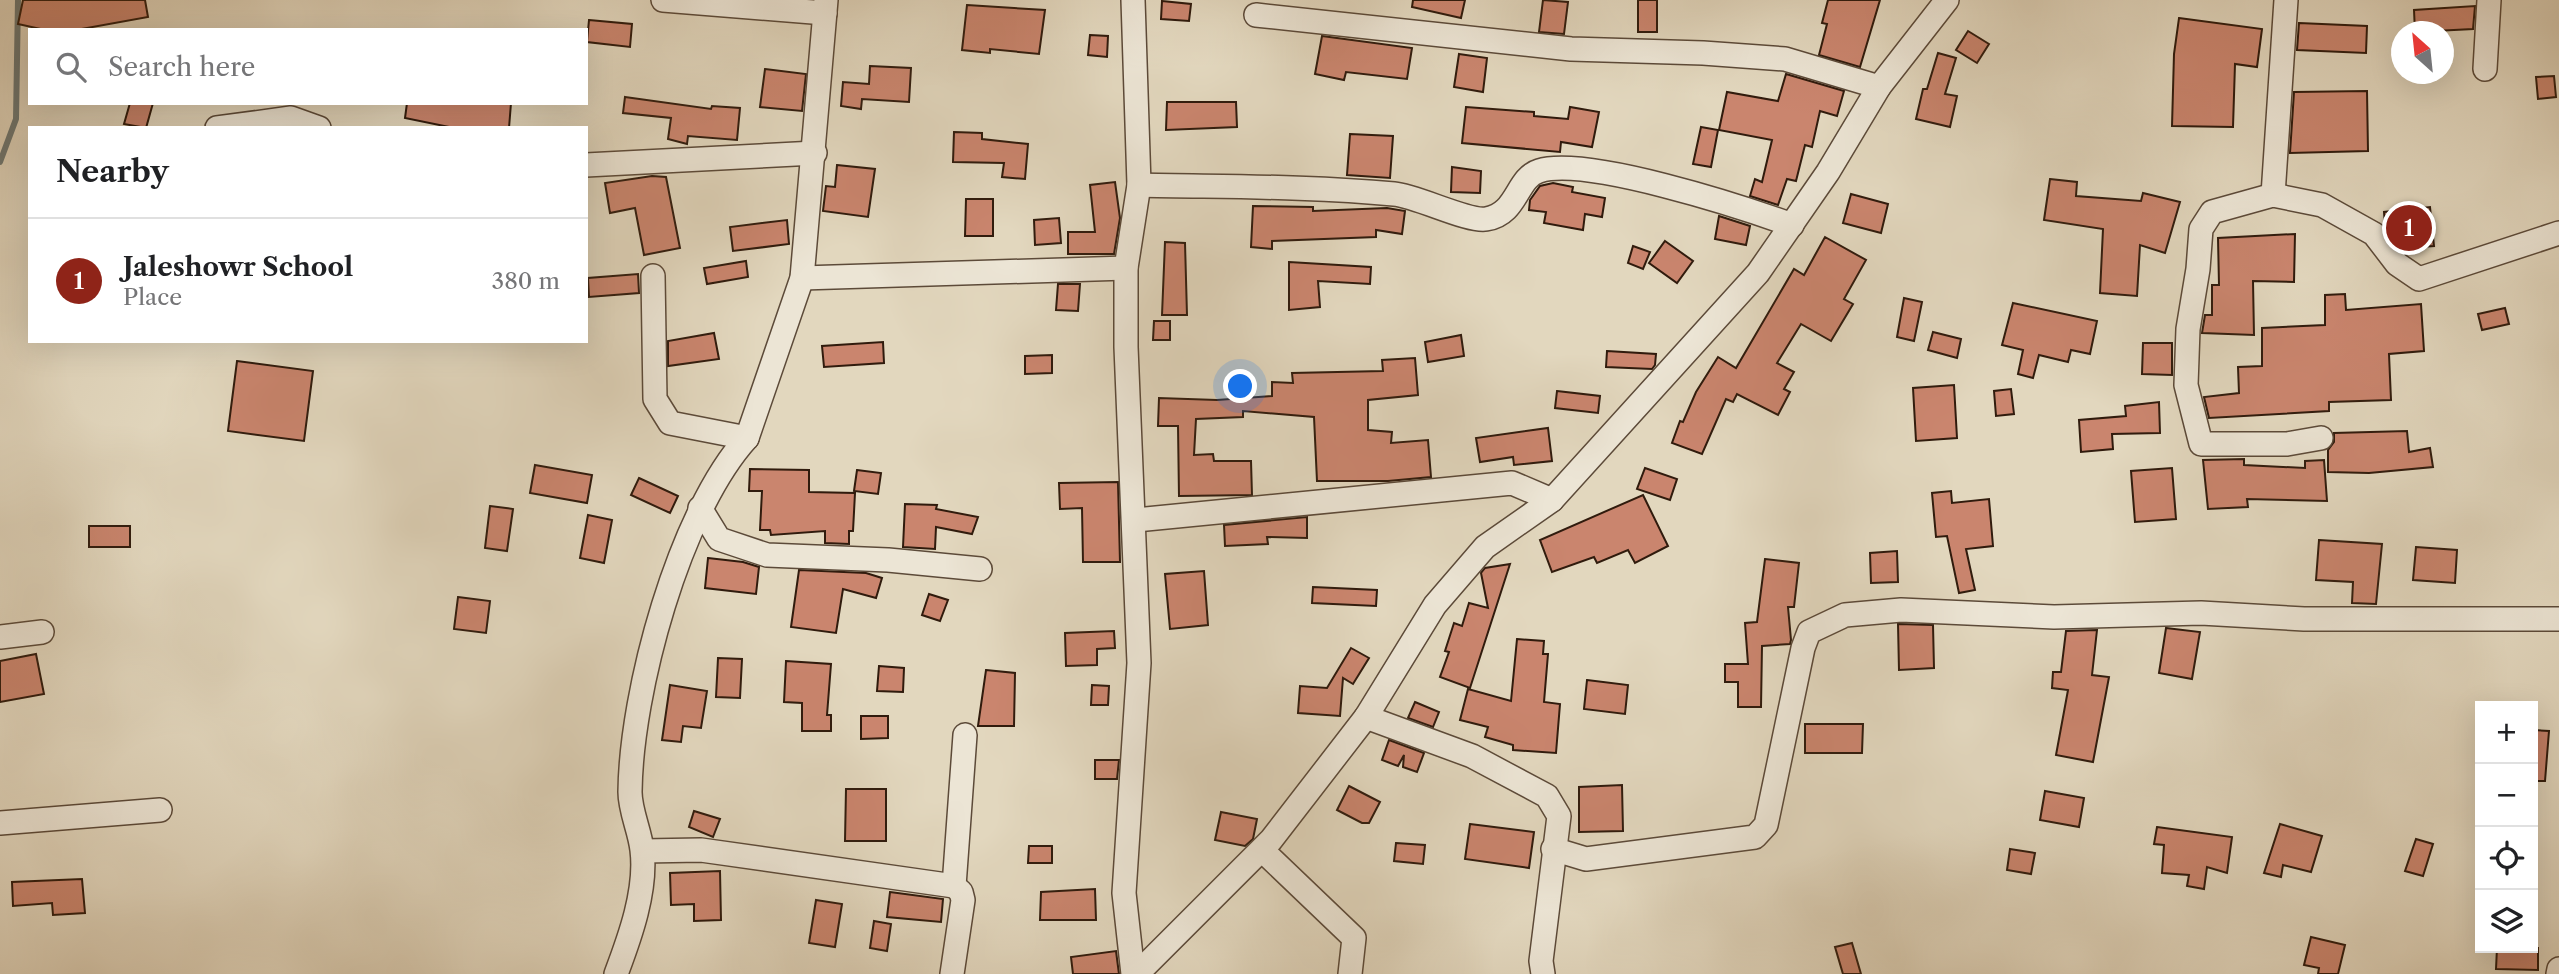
<!DOCTYPE html>
<meta charset="utf-8">
<style>
body{margin:0;font-family:"Libre Caslon Text",serif;background:#f6f6f6;color:#202124}
.controls{position:absolute;right:21px;bottom:21px;display:grid;overflow:hidden;border-radius:0px;box-shadow:0 7px 28px #0002}
.controls button{width:63px;height:63px;display:grid;place-items:center;padding:0;border:0;border-bottom:2px solid #e0e0e0;background:#fff;color:#202124;font:35px sans-serif}
.compass{position:absolute;left:2391px;top:21px;width:63px;height:63px;border-radius:50%;background:#fff;box-shadow:0 7px 28px #0002;rotate:333deg}
.you{position:absolute;left:1241px;top:387px;width:24px;height:24px;margin:-18px;border:5px solid #fff;border-radius:50%;background:#1a73e8;box-shadow:0 0 0 10px #1a73e833}
.badge{display:grid;place-items:center;width:46px;height:46px;border-radius:50%;background:#8f2418;color:#fff;font-size:23px;font-weight:700}
.pin{position:absolute;translate:-50% -50%;border:4px solid #fff;box-shadow:0 2px 7px #0006}
.list{margin:0;padding:0;list-style:none}
h2{display:flex;justify-content:space-between;align-items:center;height:91px;margin:0;padding:0 28px;font-size:30px}
h2 small{font-size:23px;font-weight:400;color:#757577}
.list li{display:grid;grid-template-columns:46px 1fr auto;gap:21px;align-items:center;box-sizing:border-box;height:126px;padding:0 28px;border-top:2px solid #e0e0e0}
.list b{display:block;font-size:26px;white-space:nowrap}
.list p{margin:0;font-size:23px;white-space:nowrap;color:#757577}
.list em{font-size:23px;font-style:normal;color:#757577}
.icon{flex:none;width:38px;height:38px;fill:none;stroke:currentColor;stroke-width:2;stroke-linecap:round;stroke-linejoin:round}
.map{position:relative;flex:none;width:2559px;height:974px;overflow:hidden}
.search{position:absolute;background:#fff;box-shadow:0 7px 28px #0002;left:28px;top:28px;width:560px;height:77px;display:flex;align-items:center;gap:18px;box-sizing:border-box;padding:0 24px;border-radius:0px;color:#757577;font-size:26px}
.panel{position:absolute;background:#fff;box-shadow:0 7px 28px #0002;left:28px;top:126px;width:560px;height:217px;border-radius:0px}
.map>svg:first-child{display:block}
</style>
<div class="map">
<svg width="2559" height="974" viewBox="0 0 2559 974">
<rect width="100%" height="100%" fill="#e2d7be"/>
<filter id="stains"><feTurbulence type="fractalNoise" baseFrequency=".00286" numOctaves="4"/><feColorMatrix values="0 0 0 0 .2 0 0 0 0 .09 0 0 0 0 .02 0 0 0 .5 -.17"/></filter>
<radialGradient id="worn" r=".72"><stop offset=".6" stop-color="#630" stop-opacity="0"/><stop offset="1" stop-color="#630" stop-opacity=".3"/></radialGradient>
<g fill="none" stroke-linecap="round" stroke-linejoin="round">
<!-- stream -->
<path stroke="#6e7975" stroke-width="6" d="M 0,162 L 16,119 L 18,0"/>
</g>
<!-- building -->
<g fill="#ca856e" stroke="#301b0d" stroke-width="2">
<path d="M 23,0 L 145,0 L 148,17 L 76,30 L 45,30 L 18,24 Z"/>
<path d="M 1413,0 L 1465,0 L 1461,18 L 1412,7 Z"/>
<path d="M 1543,0 L 1568,2 L 1564,34 L 1539,32 Z"/>
<rect x="1638" y="0" width="19" height="32"/>
<path d="M 1828,0 L 1880,0 L 1860,67 L 1819,55 L 1827,24 L 1822,23 Z"/>
<path d="M 1162,1 L 1191,4 L 1189,21 L 1161,19 Z"/>
<path d="M 967,5 L 1045,10 L 1039,54 L 990,49 L 990,53 L 962,50 Z"/>
<path d="M 2475,6 L 2473,29 L 2415,32 L 2414,10 Z"/>
<path d="M 2179,18 L 2262,29 L 2257,67 L 2235,64 L 2233,127 L 2172,126 L 2174,54 Z"/>
<path d="M 589,20 L 632,24 L 630,47 L 587,42 Z"/>
<path d="M 2299,23 L 2367,26 L 2366,53 L 2297,50 Z"/>
<path d="M 1968,31 L 1989,44 L 1977,63 L 1956,50 Z"/>
<path d="M 1090,35 L 1108,36 L 1107,57 L 1088,55 Z"/>
<path d="M 1322,36 L 1412,48 L 1407,79 L 1346,72 L 1344,80 L 1315,74 Z"/>
<path d="M 1938,53 L 1956,58 L 1945,94 L 1957,96 L 1950,127 L 1916,119 L 1923,89 L 1927,89 Z"/>
<path d="M 1459,54 L 1487,58 L 1483,92 L 1454,87 Z"/>
<path d="M 870,66 L 911,68 L 909,102 L 862,99 L 861,109 L 841,106 L 843,82 L 869,84 Z"/>
<path d="M 765,69 L 806,74 L 802,111 L 760,107 Z"/>
<path d="M 1786,74 L 1844,91 L 1837,116 L 1820,111 L 1812,147 L 1805,145 L 1796,181 L 1787,179 L 1778,205 L 1750,196 L 1755,179 L 1762,182 L 1772,140 L 1719,130 L 1727,92 L 1778,101 Z"/>
<path d="M 2554,76 L 2556,97 L 2538,99 L 2536,77 Z"/>
<path d="M 2367,91 L 2368,151 L 2290,153 L 2294,92 Z"/>
<path d="M 625,97 L 711,109 L 712,106 L 740,108 L 737,140 L 688,136 L 687,144 L 668,139 L 671,118 L 623,113 Z"/>
<path d="M 1167,102 L 1236,102 L 1237,127 L 1166,130 Z"/>
<path d="M 130,103 L 153,103 L 146,128 L 124,124 Z"/>
<path d="M 407,103 L 511,103 L 509,128 L 454,128 L 405,118 Z"/>
<path d="M 1466,107 L 1534,112 L 1534,116 L 1568,119 L 1570,107 L 1599,112 L 1592,147 L 1561,142 L 1560,152 L 1462,143 Z"/>
<path d="M 1701,127 L 1718,130 L 1711,167 L 1693,164 Z"/>
<path d="M 954,132 L 982,133 L 982,139 L 1028,144 L 1025,179 L 1002,177 L 1004,163 L 953,162 Z"/>
<path d="M 1350,134 L 1393,136 L 1390,178 L 1347,175 Z"/>
<path d="M 837,165 L 875,169 L 868,217 L 823,211 L 826,186 L 835,187 Z"/>
<path d="M 1452,167 L 1481,171 L 1480,193 L 1451,192 Z"/>
<path d="M 652,176 L 666,177 L 680,248 L 644,255 L 635,208 L 610,213 L 605,183 Z"/>
<path d="M 2050,179 L 2077,182 L 2076,196 L 2141,201 L 2143,193 L 2180,202 L 2165,253 L 2140,245 L 2137,296 L 2100,293 L 2103,229 L 2044,220 Z"/>
<path d="M 1115,182 L 1120,218 L 1114,254 L 1068,254 L 1068,232 L 1095,232 L 1090,185 Z"/>
<path d="M 1553,183 L 1573,187 L 1572,192 L 1605,198 L 1602,217 L 1585,214 L 1583,230 L 1544,223 L 1546,212 L 1529,210 L 1530,200 L 1540,186 Z"/>
<path d="M 1851,194 L 1888,204 L 1881,233 L 1843,223 Z"/>
<path d="M 966,199 L 993,199 L 993,236 L 965,236 Z"/>
<path d="M 1253,206 L 1313,207 L 1313,211 L 1387,208 L 1405,211 L 1402,234 L 1376,230 L 1376,237 L 1272,241 L 1272,249 L 1251,247 Z"/>
<path d="M 2430,207 L 2434,246 L 2403,248 L 2385,225 L 2384,212 Z"/>
<path d="M 1719,216 L 1750,226 L 1746,245 L 1715,239 Z"/>
<path d="M 1059,218 L 1061,243 L 1035,245 L 1034,220 Z"/>
<path d="M 787,220 L 789,244 L 733,251 L 730,227 Z"/>
<path d="M 2295,234 L 2294,282 L 2253,281 L 2254,335 L 2202,333 L 2205,315 L 2212,315 L 2212,285 L 2219,285 L 2218,238 Z"/>
<path d="M 1825,237 L 1866,260 L 1844,299 L 1853,304 L 1831,341 L 1801,324 L 1777,363 L 1794,372 L 1784,389 L 1790,392 L 1778,415 L 1737,394 L 1733,402 L 1726,399 L 1702,454 L 1672,443 L 1680,421 L 1683,422 L 1696,392 L 1718,357 L 1736,368 L 1794,269 L 1804,275 Z"/>
<path d="M 1665,241 L 1693,261 L 1677,283 L 1649,263 Z"/>
<path d="M 1165,242 L 1185,243 L 1187,315 L 1162,315 Z"/>
<path d="M 1633,246 L 1650,252 L 1643,269 L 1628,263 Z"/>
<path d="M 746,261 L 748,277 L 707,284 L 704,268 Z"/>
<path d="M 1289,262 L 1371,267 L 1370,284 L 1318,281 L 1320,307 L 1289,310 Z"/>
<path d="M 638,274 L 639,293 L 589,297 L 588,278 Z"/>
<path d="M 1058,284 L 1080,284 L 1078,311 L 1056,310 Z"/>
<path d="M 2345,294 L 2346,310 L 2421,304 L 2424,351 L 2389,354 L 2391,400 L 2329,402 L 2329,411 L 2209,418 L 2204,397 L 2239,393 L 2238,367 L 2262,366 L 2262,328 L 2325,325 L 2325,295 Z"/>
<path d="M 1904,298 L 1922,302 L 1914,341 L 1897,337 Z"/>
<path d="M 2013,303 L 2097,321 L 2090,354 L 2071,350 L 2068,362 L 2039,355 L 2033,378 L 2018,374 L 2023,350 L 2002,345 Z"/>
<path d="M 2505,308 L 2509,324 L 2482,330 L 2478,314 Z"/>
<path d="M 1154,321 L 1170,321 L 1170,340 L 1153,340 Z"/>
<path d="M 1933,332 L 1961,339 L 1957,358 L 1928,350 Z"/>
<path d="M 714,333 L 719,359 L 668,366 L 668,341 Z"/>
<path d="M 1461,335 L 1464,356 L 1428,362 L 1425,342 Z"/>
<path d="M 883,342 L 884,363 L 824,367 L 822,346 Z"/>
<path d="M 2143,343 L 2172,343 L 2172,375 L 2142,374 Z"/>
<path d="M 1607,351 L 1656,354 L 1655,365 L 1652,369 L 1606,367 Z"/>
<path d="M 1052,355 L 1052,373 L 1025,374 L 1025,356 Z"/>
<path d="M 1415,358 L 1418,395 L 1368,400 L 1368,430 L 1392,432 L 1391,443 L 1428,440 L 1431,477 L 1388,481 L 1317,481 L 1314,417 L 1243,411 L 1243,417 L 1196,419 L 1194,455 L 1213,454 L 1214,461 L 1251,461 L 1252,495 L 1179,496 L 1178,426 L 1158,426 L 1159,398 L 1217,400 L 1272,396 L 1272,382 L 1293,383 L 1292,373 L 1383,371 L 1382,360 Z"/>
<path d="M 237,361 L 313,371 L 304,441 L 228,431 Z"/>
<path d="M 1954,385 L 1957,438 L 1916,441 L 1913,388 Z"/>
<path d="M 2011,389 L 2014,414 L 1996,416 L 1994,391 Z"/>
<path d="M 1557,391 L 1600,396 L 1598,413 L 1555,408 Z"/>
<path d="M 2159,402 L 2160,433 L 2112,434 L 2113,449 L 2081,452 L 2079,420 L 2126,416 L 2125,406 Z"/>
<path d="M 1548,428 L 1552,461 L 1514,465 L 1513,457 L 1480,462 L 1476,438 Z"/>
<path d="M 2407,431 L 2409,452 L 2430,448 L 2433,467 L 2369,473 L 2328,472 L 2328,450 L 2334,442 L 2334,433 Z"/>
<path d="M 2244,459 L 2244,465 L 2305,468 L 2305,461 L 2324,460 L 2327,501 L 2247,499 L 2248,507 L 2208,509 L 2203,460 Z"/>
<path d="M 535,465 L 592,475 L 587,503 L 530,493 Z"/>
<path d="M 1645,468 L 1677,479 L 1670,500 L 1637,489 Z"/>
<path d="M 2172,468 L 2176,519 L 2135,522 L 2131,471 Z"/>
<path d="M 750,469 L 809,470 L 809,492 L 855,493 L 853,531 L 849,531 L 849,544 L 825,543 L 825,531 L 771,535 L 770,530 L 760,530 L 762,491 L 749,491 Z"/>
<path d="M 857,470 L 881,473 L 878,494 L 854,491 Z"/>
<path d="M 639,478 L 678,496 L 670,513 L 631,495 Z"/>
<path d="M 1118,482 L 1120,562 L 1083,562 L 1082,508 L 1060,509 L 1059,483 Z"/>
<path d="M 1951,491 L 1952,503 L 1989,499 L 1993,546 L 1966,549 L 1975,590 L 1959,593 L 1947,536 L 1936,537 L 1932,493 Z"/>
<path d="M 1643,495 L 1668,546 L 1635,563 L 1628,550 L 1597,563 L 1594,557 L 1552,572 L 1540,540 Z"/>
<path d="M 905,504 L 937,505 L 936,509 L 978,517 L 972,534 L 936,527 L 935,549 L 903,547 Z"/>
<path d="M 490,506 L 513,509 L 507,551 L 485,548 Z"/>
<path d="M 588,515 L 612,520 L 604,563 L 580,558 Z"/>
<path d="M 1307,517 L 1307,538 L 1267,537 L 1268,544 L 1225,546 L 1224,525 Z"/>
<rect x="89" y="526" width="41" height="21"/>
<path d="M 2319,540 L 2382,544 L 2376,604 L 2352,603 L 2353,582 L 2316,580 Z"/>
<path d="M 2416,547 L 2457,550 L 2455,583 L 2413,580 Z"/>
<path d="M 1897,551 L 1898,582 L 1871,583 L 1870,553 Z"/>
<path d="M 708,558 L 743,562 L 759,567 L 756,594 L 705,588 Z"/>
<path d="M 1765,559 L 1799,563 L 1794,607 L 1788,607 L 1791,640 L 1790,644 L 1762,646 L 1761,707 L 1738,707 L 1738,682 L 1725,682 L 1725,664 L 1748,664 L 1745,623 L 1757,622 Z"/>
<path d="M 1510,564 L 1470,688 L 1440,677 L 1449,652 L 1445,651 L 1454,623 L 1462,626 L 1469,603 L 1488,608 L 1481,573 L 1485,568 Z"/>
<path d="M 799,570 L 866,573 L 882,578 L 876,598 L 843,589 L 836,633 L 791,627 Z"/>
<path d="M 1204,571 L 1208,625 L 1170,629 L 1165,574 Z"/>
<path d="M 1313,587 L 1377,590 L 1376,606 L 1312,603 Z"/>
<path d="M 929,594 L 948,600 L 940,621 L 922,615 Z"/>
<path d="M 458,597 L 490,601 L 486,633 L 454,629 Z"/>
<path d="M 1898,624 L 1933,625 L 1934,668 L 1899,670 Z"/>
<path d="M 2166,628 L 2200,632 L 2192,679 L 2159,673 Z"/>
<path d="M 2097,630 L 2092,675 L 2109,677 L 2093,762 L 2056,755 L 2068,690 L 2052,688 L 2053,672 L 2061,672 L 2066,631 Z"/>
<path d="M 1114,631 L 1115,648 L 1097,649 L 1097,665 L 1066,666 L 1065,633 Z"/>
<path d="M 1517,639 L 1544,641 L 1543,654 L 1548,654 L 1544,702 L 1560,704 L 1556,753 L 1513,750 L 1513,745 L 1485,737 L 1488,727 L 1460,720 L 1468,689 L 1511,701 Z"/>
<path d="M 1351,648 L 1369,658 L 1353,684 L 1343,678 L 1340,716 L 1298,713 L 1300,686 L 1327,688 Z"/>
<path d="M 36,654 L 44,694 L 0,702 L 0,661 Z"/>
<path d="M 718,658 L 742,659 L 740,698 L 716,697 Z"/>
<path d="M 786,661 L 831,664 L 827,715 L 831,715 L 831,731 L 802,731 L 802,703 L 784,702 Z"/>
<path d="M 879,666 L 904,668 L 903,692 L 877,691 Z"/>
<path d="M 986,670 L 1015,673 L 1014,726 L 978,726 Z"/>
<path d="M 1587,680 L 1628,685 L 1625,714 L 1584,709 Z"/>
<path d="M 670,685 L 707,691 L 701,728 L 683,726 L 681,742 L 662,740 Z"/>
<path d="M 1092,685 L 1109,686 L 1108,705 L 1091,705 Z"/>
<path d="M 1415,702 L 1439,712 L 1433,727 L 1408,718 Z"/>
<path d="M 861,716 L 888,716 L 888,738 L 861,739 Z"/>
<path d="M 1805,724 L 1863,724 L 1862,753 L 1805,753 Z"/>
<path d="M 2533,730 L 2549,731 L 2545,781 L 2533,781 Z"/>
<path d="M 1389,740 L 1424,753 L 1417,772 L 1403,767 L 1404,755 L 1398,766 L 1382,760 Z"/>
<path d="M 1095,760 L 1119,760 L 1117,779 L 1095,779 Z"/>
<path d="M 1622,785 L 1623,831 L 1579,832 L 1579,787 Z"/>
<path d="M 1349,786 L 1380,802 L 1369,823 L 1362,823 L 1337,810 Z"/>
<path d="M 846,789 L 886,789 L 886,841 L 845,841 Z"/>
<path d="M 2045,791 L 2084,798 L 2079,827 L 2040,820 Z"/>
<path d="M 694,811 L 720,819 L 713,837 L 689,827 Z"/>
<path d="M 1221,812 L 1257,819 L 1253,839 L 1245,846 L 1215,840 Z"/>
<path d="M 1470,824 L 1534,832 L 1529,868 L 1465,859 Z"/>
<path d="M 2280,824 L 2322,836 L 2311,872 L 2283,865 L 2281,877 L 2264,873 Z"/>
<path d="M 2157,827 L 2232,837 L 2227,873 L 2207,867 L 2204,889 L 2187,886 L 2189,875 L 2162,873 L 2164,845 L 2154,844 Z"/>
<path d="M 2416,839 L 2433,844 L 2423,876 L 2405,871 Z"/>
<path d="M 1396,843 L 1425,845 L 1423,864 L 1394,861 Z"/>
<path d="M 1029,846 L 1052,846 L 1052,863 L 1028,863 Z"/>
<path d="M 2010,849 L 2035,853 L 2031,874 L 2007,870 Z"/>
<path d="M 720,871 L 721,920 L 694,921 L 694,904 L 671,905 L 670,873 Z"/>
<path d="M 82,879 L 85,913 L 53,915 L 52,903 L 13,906 L 12,882 Z"/>
<path d="M 1095,889 L 1096,920 L 1040,920 L 1041,892 Z"/>
<path d="M 890,892 L 943,899 L 941,922 L 887,917 Z"/>
<path d="M 816,900 L 842,904 L 835,947 L 809,943 Z"/>
<path d="M 874,921 L 891,924 L 887,951 L 870,948 Z"/>
<path d="M 2311,937 L 2345,945 L 2338,974 L 2318,974 L 2319,968 L 2304,965 Z"/>
<path d="M 1852,943 L 1861,974 L 1843,974 L 1835,947 Z"/>
<path d="M 2497,948 L 2538,948 L 2538,970 L 2496,969 Z"/>
<path d="M 1116,951 L 1119,974 L 1073,974 L 1071,957 Z"/>
</g>
<g fill="none" stroke-linecap="round" stroke-linejoin="round">
<!-- street casing -->
<g stroke="#5c4a39" stroke-width="26">
<g id="street">
<path d="M 663,0 L 825,13"/>
<path d="M 1256,15 L 1571,49 L 1703,53 L 1785,59 L 1879,87"/>
<path d="M 2485,69 L 2489,0"/>
<path d="M 217,128 L 291,118 L 319,128"/>
<path d="M 586,165 L 815,153"/>
<path d="M 1139,185 C 1224,187 1310,186 1394,194 C 1417,196 1468,222 1486,219 C 1518,214 1516,178 1539,171 C 1586,156 1742,207 1792,225"/>
<path d="M 2273,195 L 2286,0"/>
<path d="M 653,276 L 655,399 L 670,423 L 747,438"/>
<path d="M 802,278 L 1126,268"/>
<path d="M 2321,438 L 2287,444 L 2201,444 L 2186,385 L 2188,329 L 2198,269 L 2201,229 L 2212,212 L 2273,195 L 2322,205 L 2374,234 L 2397,264 L 2419,279 L 2559,233"/>
<path d="M 700,508 L 719,539 L 767,555 L 888,560 L 980,569"/>
<path d="M 1136,520 L 1512,483 L 1552,500"/>
<path d="M 0,637 L 42,632"/>
<path d="M 1366,717 L 1472,756 L 1547,796 L 1559,816 L 1541,961 L 1543,974"/>
<path d="M 0,823 L 160,810"/>
<path d="M 1553,849 L 1586,859 L 1755,837 L 1766,825 L 1803,648 L 1809,632 L 1845,615 L 1901,610 L 2054,617 L 2201,613 L 2304,619 L 2559,619"/>
<path d="M 1262,850 L 1354,938 L 1350,974"/>
<path d="M 643,851 L 701,850 L 954,886 L 961,892 L 963,900 L 952,974"/>
<path d="M 954,886 L 965,735"/>
<path d="M 616,974 C 630,937 647,890 642,850 C 640,831 630,811 630,792 C 631,692 679,513 747,438 L 802,278 L 826,0"/>
<path d="M 1133,974 L 1124,893 L 1139,663 L 1126,347 L 1126,268 L 1139,185 L 1133,0"/>
<path d="M 1137,974 L 1271,840 L 1366,717 L 1435,605 L 1485,547 L 1552,500 L 1758,273 L 1828,172 L 1879,87 L 1947,0"/>
<path d="M 2558,974 L 2559,969"/>
</g>
</g>
<!-- street -->
<use href="#street" stroke="#ece5d5" stroke-width="23"/>
</g>
<rect width="100%" height="100%" filter="url(#stains)"/>
<rect width="100%" height="100%" fill="url(#worn)"/>
</svg>
<div class="controls">
<button>+</button>
<button>−</button>
<button><svg class="icon" aria-label="locate" viewBox="0 0 24 24"><circle cx="12" cy="12" r="6"/><path d="M12 2v4M12 18v4M2 12h4M18 12h4"/></svg></button>
<button><svg class="icon" aria-label="layers" viewBox="0 0 24 24"><path d="M12 4l9 5-9 5-9-5zM3 14l9 5 9-5"/></svg></button>
</div>
<svg class="compass" viewBox="-18 -18 36 36"><path d="M0-13l5 13h-10z" fill="#e53935"/><path d="M0 13l5-13h-10z" fill="#757577"/></svg>
<div class="you"></div>
<div class="pin badge" style="left:2409px;top:228px">1</div>
<div class="search"><svg class="icon" aria-label="search" viewBox="0 0 24 24"><circle cx="10" cy="10" r="6"/><path d="M15 15l6 6"/></svg>Search here</div>
<section class="panel">
<h2>Nearby<small></small></h2>
<ul class="list">
<li><span class="badge">1</span><div><b>Jaleshowr School</b><p>Place</p></div><em>380 m</em></li>
</ul>
</section>
</div>
